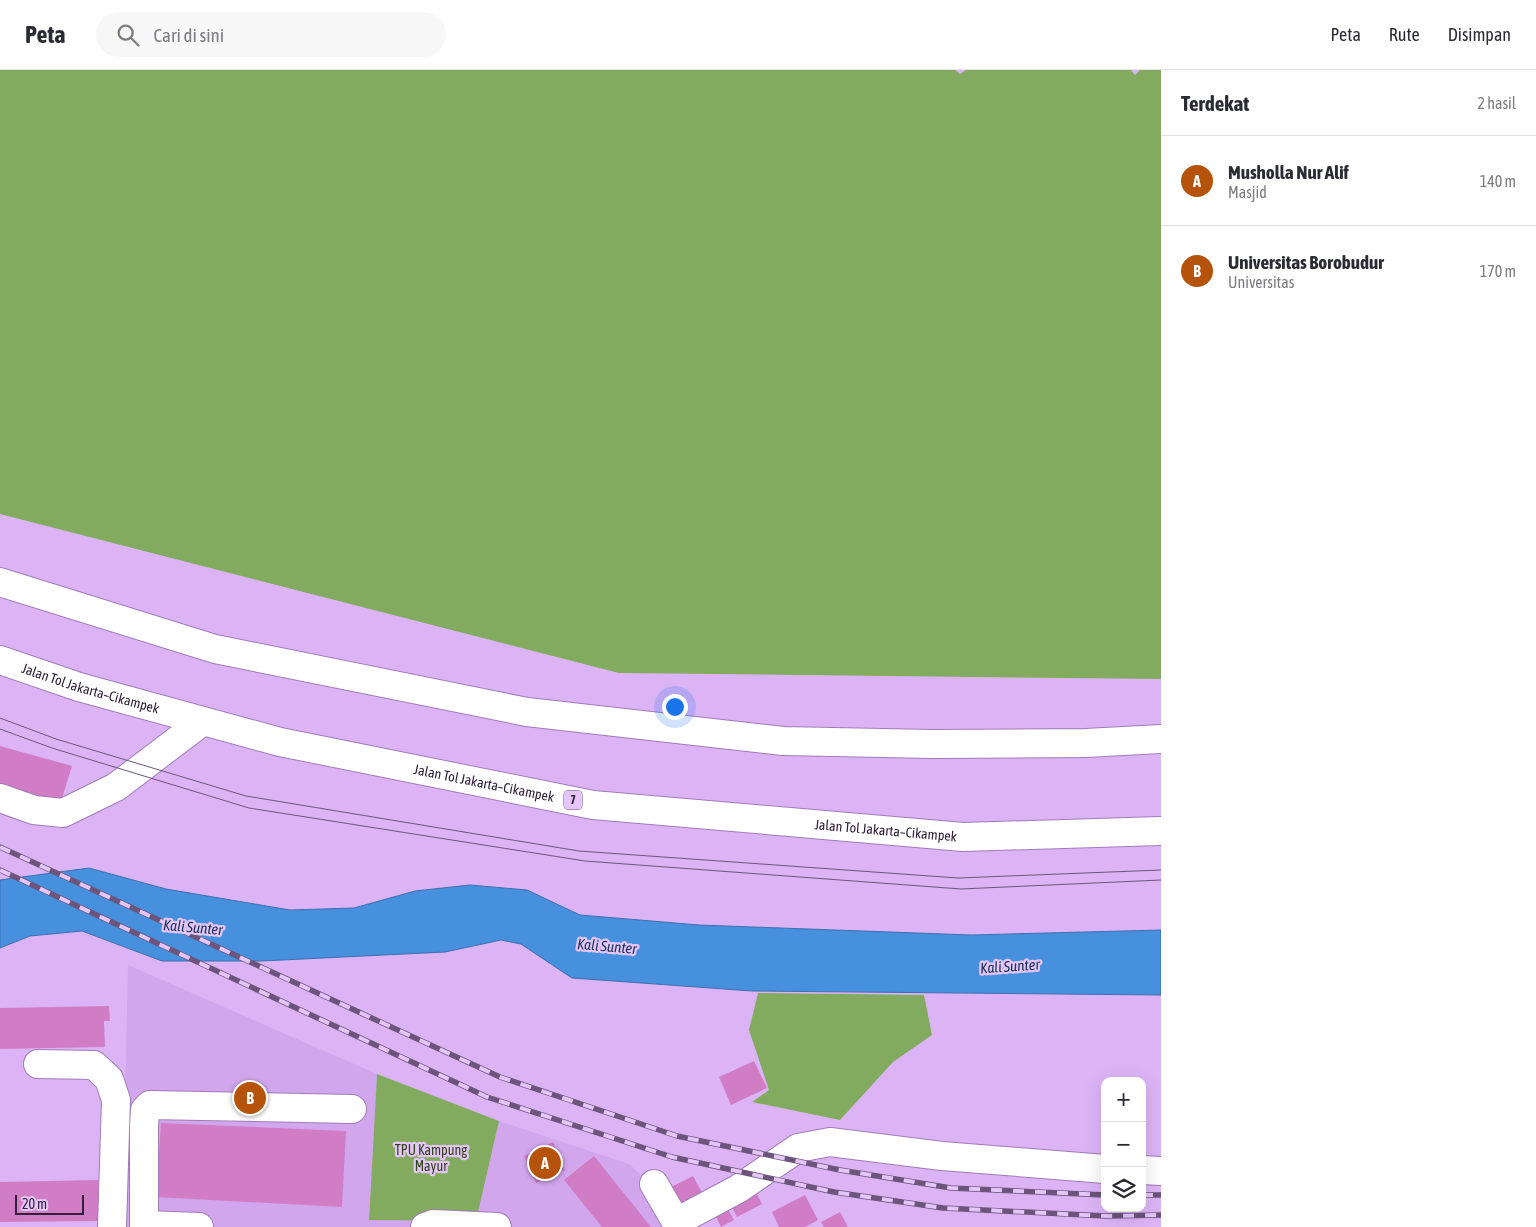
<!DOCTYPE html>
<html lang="id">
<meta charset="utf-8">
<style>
body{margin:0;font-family:"Asap Condensed",sans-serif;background:#f7f7f7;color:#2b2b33}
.controls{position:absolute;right:15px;bottom:15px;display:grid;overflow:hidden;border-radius:10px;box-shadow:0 5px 20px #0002}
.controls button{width:45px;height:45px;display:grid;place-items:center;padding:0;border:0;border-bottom:1px solid #e1e1e2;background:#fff;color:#2b2b33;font:25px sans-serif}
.scale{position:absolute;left:15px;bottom:12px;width:69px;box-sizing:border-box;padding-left:5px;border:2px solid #30213a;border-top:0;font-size:14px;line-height:18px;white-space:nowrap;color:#30213a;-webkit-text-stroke:4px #e5c5fa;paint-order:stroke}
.you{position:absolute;left:674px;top:636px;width:18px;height:18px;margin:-12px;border:4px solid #fff;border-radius:50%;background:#1a73e8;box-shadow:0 0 0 8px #1a73e833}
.badge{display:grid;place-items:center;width:32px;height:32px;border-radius:50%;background:#b45309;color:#fff;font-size:16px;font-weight:700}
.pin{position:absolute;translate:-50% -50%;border:2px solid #fff;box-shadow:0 1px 5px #0006}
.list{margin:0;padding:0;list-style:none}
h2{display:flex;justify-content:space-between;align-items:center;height:65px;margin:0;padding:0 20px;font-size:21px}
h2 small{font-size:16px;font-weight:400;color:#7c7c81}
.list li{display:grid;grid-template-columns:32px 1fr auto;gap:15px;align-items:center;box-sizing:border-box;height:90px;padding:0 20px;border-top:1px solid #e1e1e2}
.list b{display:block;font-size:19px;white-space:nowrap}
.list p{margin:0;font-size:16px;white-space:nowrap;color:#7c7c81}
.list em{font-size:16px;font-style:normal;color:#7c7c81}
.icon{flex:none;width:28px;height:28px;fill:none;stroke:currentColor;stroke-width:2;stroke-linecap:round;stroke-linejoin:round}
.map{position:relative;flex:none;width:1161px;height:1157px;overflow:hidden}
header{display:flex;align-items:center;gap:30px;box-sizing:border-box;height:70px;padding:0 25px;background:#fff;border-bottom:1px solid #e1e1e2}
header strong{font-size:24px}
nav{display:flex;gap:28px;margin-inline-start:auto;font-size:18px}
.search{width:350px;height:45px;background:#f7f7f7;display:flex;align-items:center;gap:12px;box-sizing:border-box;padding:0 18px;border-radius:28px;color:#7c7c81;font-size:19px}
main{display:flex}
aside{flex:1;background:#fff}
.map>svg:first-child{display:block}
</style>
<header>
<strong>Peta</strong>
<div class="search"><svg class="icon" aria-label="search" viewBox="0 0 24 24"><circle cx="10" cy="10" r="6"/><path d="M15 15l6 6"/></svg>Cari di sini</div>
<nav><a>Peta</a><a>Rute</a><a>Disimpan</a></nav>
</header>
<main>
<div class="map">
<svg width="1161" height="1157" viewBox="0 0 1161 1157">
<rect width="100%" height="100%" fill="#dcb4f6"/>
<!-- built -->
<path fill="#d1a6ec" d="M 128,895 L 377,1004 L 369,1150 L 476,1151 L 499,1051 L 629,1094 L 640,1104 L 672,1157 L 122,1157 Z"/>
<!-- green -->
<g fill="#82ab5f">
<path d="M 0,0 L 955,0 L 960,4 L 966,0 L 1131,0 L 1135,5 L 1140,0 L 1161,0 L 1161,609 L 619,603 L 0,444 Z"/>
<path d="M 758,923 L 924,925 L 932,965 L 893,992 L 840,1050 L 752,1032 L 769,1020 L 749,960 Z"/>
<path d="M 377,1004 L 499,1051 L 476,1151 L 369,1150 Z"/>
</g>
<!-- water -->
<path fill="#4690de" stroke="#3f6fad" d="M 89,798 L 166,819 L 290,840 L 354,838 L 415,821 L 470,815 L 527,820 L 580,845 L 699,855 L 971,865 L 1161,860 L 1161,925 L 752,921 L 572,908 L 521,874 L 501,870 L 445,882 L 262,891 L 162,891 L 82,861 L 30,866 L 0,878 L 0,810 Z"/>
<!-- building -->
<g fill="#d17dc6">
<path d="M 0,676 L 72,696 L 60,735 L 0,718 Z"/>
<path d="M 109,936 L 110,951 L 104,951 L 105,977 L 0,979 L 0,938 Z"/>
<path d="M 754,991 L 767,1018 L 731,1035 L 719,1007 Z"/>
<path d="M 161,1053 L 346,1061 L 342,1137 L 156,1127 Z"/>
<path d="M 553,1072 L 565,1100 L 536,1113 L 524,1086 Z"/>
<path d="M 594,1086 L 651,1157 L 602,1157 L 564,1110 Z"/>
<path d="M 693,1106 L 704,1126 L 675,1140 L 665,1120 Z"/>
<path d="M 98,1110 L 99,1151 L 0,1152 L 0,1112 Z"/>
<path d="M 755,1120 L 762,1134 L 737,1147 L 730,1133 Z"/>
<path d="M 805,1125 L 818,1150 L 805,1157 L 779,1157 L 772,1142 Z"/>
<path d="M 728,1139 L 734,1150 L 721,1157 L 715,1145 Z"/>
<path d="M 840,1142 L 848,1157 L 824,1157 L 821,1152 Z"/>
</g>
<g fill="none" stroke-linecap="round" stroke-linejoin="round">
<!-- minor casing -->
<g stroke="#a17bb9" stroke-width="30">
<g id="minor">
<path d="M 0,728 L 34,740 L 63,743 L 116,717 L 203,651"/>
<path d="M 38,994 L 94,995 L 109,1009 L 116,1030 L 112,1157"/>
<path d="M 1142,1100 L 1161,1101"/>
<path d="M 654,1114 L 679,1157"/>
<path d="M 676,1152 L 738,1119 L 798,1078 L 830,1072 L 942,1086 L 1105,1099"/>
<path d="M 144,1155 L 199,1157"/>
<path d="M 144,1157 L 144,1056 L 145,1040 L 150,1035 L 352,1039"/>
<path d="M 425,1157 L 433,1154 L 497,1157"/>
</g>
</g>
<!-- highway casing -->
<g stroke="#a17bb9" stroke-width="30">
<g id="highway">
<path d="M 0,512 L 215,579 L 527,642 L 783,671 L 932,674 L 1086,673 L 1161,669"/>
<path id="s1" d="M 0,590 L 79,617 L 280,672 L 593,735 L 963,767 L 1161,761"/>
</g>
</g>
<!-- minor -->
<use href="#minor" stroke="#fff" stroke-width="28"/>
<!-- highway -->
<use href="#highway" stroke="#fff" stroke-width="28"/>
<!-- tram -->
<g stroke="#6c547b" stroke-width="1">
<path d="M 0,648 L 56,669 L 246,726 L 579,781 L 958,808 L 1161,800"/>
<path d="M 0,659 L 52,678 L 249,738 L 585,791 L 961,819 L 1161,810"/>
</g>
<!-- rail casing -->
<g stroke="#6c547b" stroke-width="5.5">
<g id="rail">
<path d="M 0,777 L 500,1007 L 677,1066 L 840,1100 L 951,1118 L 1105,1125"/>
<path d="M 0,800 L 487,1027 L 672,1087 L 834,1122 L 943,1138 L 1106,1146 L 1161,1145"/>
<path d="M 1142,1125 L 1161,1125"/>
</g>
</g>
<!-- rail -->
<use href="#rail" stroke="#e5c5fa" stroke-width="4" stroke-dasharray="11" stroke-linecap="butt"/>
</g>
<g text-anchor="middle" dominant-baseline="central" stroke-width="4.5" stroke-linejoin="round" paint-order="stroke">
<!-- shield labels -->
<rect fill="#e5c5fa" stroke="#665274" stroke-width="1" x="564" y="720.5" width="18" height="19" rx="4"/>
<g font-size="12" font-weight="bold" fill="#30213a">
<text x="573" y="730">7</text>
</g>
<!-- street labels -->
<g font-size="14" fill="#30213a" stroke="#e5c5fa">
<text stroke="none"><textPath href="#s1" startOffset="95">Jalan Tol Jakarta–Cikampek</textPath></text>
<text stroke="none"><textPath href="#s1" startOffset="500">Jalan Tol Jakarta–Cikampek</textPath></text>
<text stroke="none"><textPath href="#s1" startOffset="905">Jalan Tol Jakarta–Cikampek</textPath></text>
</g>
<!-- park labels -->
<g font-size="14" fill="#2e421b" stroke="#e5c5fa">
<text x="431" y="1080">TPU Kampung<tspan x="431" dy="16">Mayur</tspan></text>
</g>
<!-- water labels -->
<g font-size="15" font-style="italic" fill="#133150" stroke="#e5c5fa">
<text transform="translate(193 857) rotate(5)">Kali Sunter</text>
<text transform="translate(607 876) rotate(5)">Kali Sunter</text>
<text transform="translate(1010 896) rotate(-4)">Kali Sunter</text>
</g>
</g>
</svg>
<div class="controls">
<button>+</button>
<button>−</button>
<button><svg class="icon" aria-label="layers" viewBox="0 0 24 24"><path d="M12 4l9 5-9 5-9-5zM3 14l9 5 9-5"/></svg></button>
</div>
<div class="scale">20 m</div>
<div class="you"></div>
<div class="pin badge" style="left:545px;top:1093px">A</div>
<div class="pin badge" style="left:250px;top:1028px">B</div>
</div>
<aside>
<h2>Terdekat<small>2 hasil</small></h2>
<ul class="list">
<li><span class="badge">A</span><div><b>Musholla Nur Alif</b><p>Masjid</p></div><em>140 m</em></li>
<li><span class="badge">B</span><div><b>Universitas Borobudur</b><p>Universitas</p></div><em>170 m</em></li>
</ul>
</aside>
</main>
